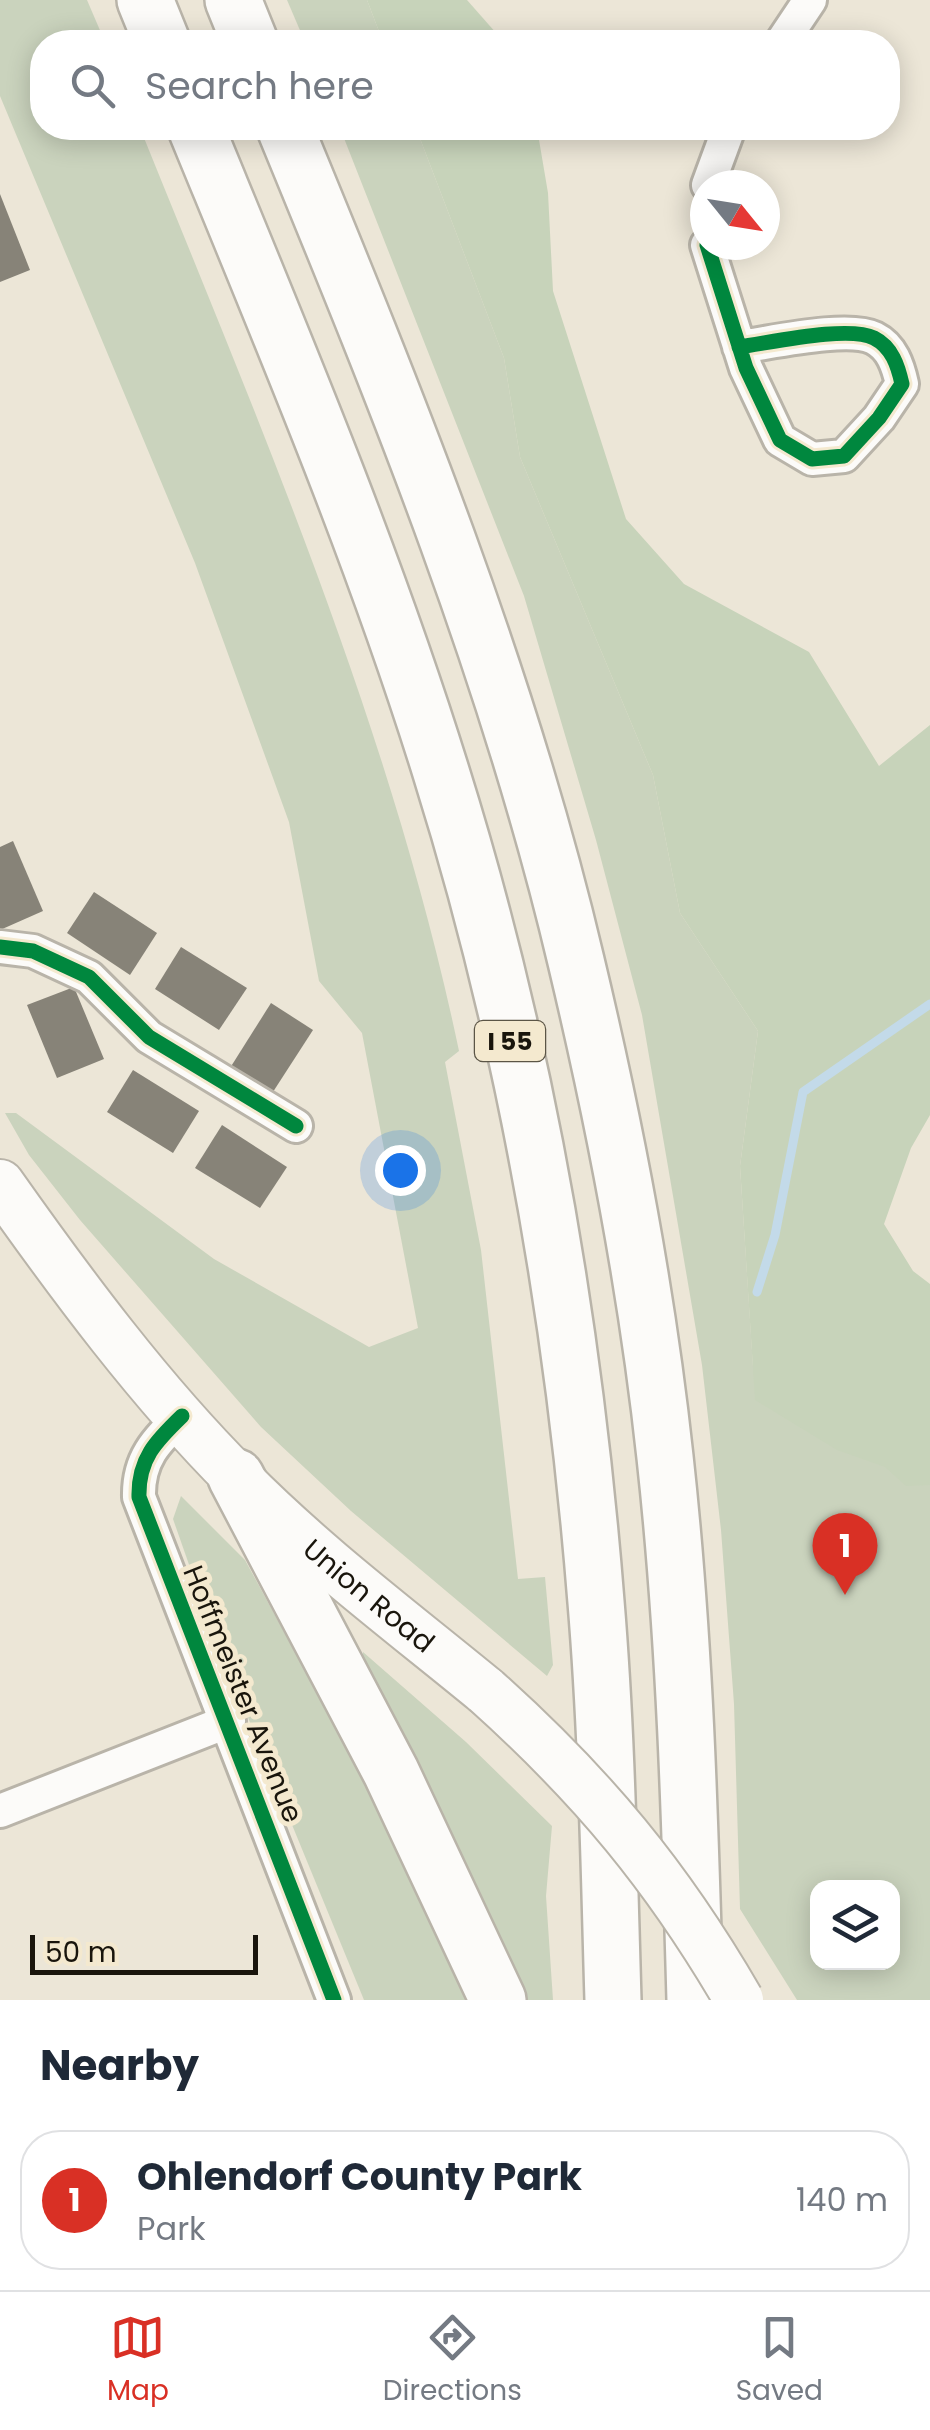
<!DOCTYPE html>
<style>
body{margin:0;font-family:Poppins,sans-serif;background:#f2f2f3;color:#1f2937}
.controls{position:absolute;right:30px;bottom:30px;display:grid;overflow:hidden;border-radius:20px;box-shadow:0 5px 25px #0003}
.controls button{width:90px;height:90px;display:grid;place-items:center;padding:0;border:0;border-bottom:2px solid #e0e1e3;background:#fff;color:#1f2937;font:50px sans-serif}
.compass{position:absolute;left:690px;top:170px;width:90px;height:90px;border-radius:50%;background:#fff;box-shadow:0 5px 25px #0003;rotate:120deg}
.scale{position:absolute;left:30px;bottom:25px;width:228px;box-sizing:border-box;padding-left:10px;border:5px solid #19150c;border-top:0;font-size:28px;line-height:35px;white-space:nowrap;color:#19150c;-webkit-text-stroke:8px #f4e9cf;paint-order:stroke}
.you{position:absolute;left:400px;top:1170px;width:35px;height:35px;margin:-25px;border:8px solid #fff;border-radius:50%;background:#1a73e8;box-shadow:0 0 0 15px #1a73e833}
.badge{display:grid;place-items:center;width:65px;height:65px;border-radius:50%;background:#d93025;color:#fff;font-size:32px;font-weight:700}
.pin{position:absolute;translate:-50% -82px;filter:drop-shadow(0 2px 5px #0008)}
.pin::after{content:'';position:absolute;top:52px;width:35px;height:30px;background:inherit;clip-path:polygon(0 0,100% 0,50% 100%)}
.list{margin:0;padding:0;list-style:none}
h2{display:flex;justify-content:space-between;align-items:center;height:130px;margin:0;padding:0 40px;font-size:42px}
h2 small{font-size:32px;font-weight:400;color:#747a83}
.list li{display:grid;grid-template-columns:65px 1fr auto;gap:30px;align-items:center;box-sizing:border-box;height:140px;margin:0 20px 20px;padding:0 20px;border:2px solid #e0e1e3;border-radius:40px}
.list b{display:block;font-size:38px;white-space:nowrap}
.list p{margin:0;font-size:32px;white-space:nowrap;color:#747a83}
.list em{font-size:32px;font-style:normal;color:#747a83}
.icon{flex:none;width:55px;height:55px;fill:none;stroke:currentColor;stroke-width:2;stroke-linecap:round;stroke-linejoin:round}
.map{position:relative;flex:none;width:930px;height:2000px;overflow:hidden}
.search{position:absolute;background:#fff;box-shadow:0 5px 25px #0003;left:30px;right:30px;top:30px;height:110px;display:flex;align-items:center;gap:25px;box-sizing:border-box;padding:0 35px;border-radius:40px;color:#747a83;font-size:38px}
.sheet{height:290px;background:#fff}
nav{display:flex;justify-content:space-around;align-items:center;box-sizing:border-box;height:140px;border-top:2px solid #e0e1e3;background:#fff;font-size:28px;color:#747a83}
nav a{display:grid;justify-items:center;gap:5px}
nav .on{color:#d93025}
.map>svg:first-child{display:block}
</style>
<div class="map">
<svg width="930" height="2000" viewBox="0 0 930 2000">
<rect width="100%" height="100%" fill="#ece6d7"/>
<!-- green -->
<g fill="#cad3bd" fill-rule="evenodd">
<path d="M 0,0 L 87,0 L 105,42 L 42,42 L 42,128 L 140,128 C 262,430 392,731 459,1051 L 445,1062 L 481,1250 L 518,1579 L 545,1577 L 553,1665 L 547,1676 L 351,1511 L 261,1427 L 80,1220 L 29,1155 L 5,1113 L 16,1113 L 214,1259 L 369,1347 L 418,1328 L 362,1033 L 319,981 L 289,822 L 195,563 L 0,96 Z"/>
<path d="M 287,0 L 367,0 L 383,42 L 305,42 Z"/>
<path d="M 340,128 L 416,128 L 504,358 L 520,457 L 653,775 L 680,913 L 758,1031 L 740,1166 L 753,1366 L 930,1466 L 930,2000 L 797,2000 L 740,1909 L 734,1704 L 721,1530 L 702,1365 L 642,1015 L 596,840 L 524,596 ZM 818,1888 L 892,1888 L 892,1962 L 818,1962 Z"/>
<path d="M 181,1496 L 245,1560 L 455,1947 L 475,2000 L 364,2000 L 212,1630 L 173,1519 Z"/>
<path d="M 363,1652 L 466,1742 L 552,1826 L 546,1896 L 553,2000 L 514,2000 L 362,1676 Z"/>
</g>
<!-- forest -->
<g fill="#c7d3ba">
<path d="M 367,0 L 467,0 L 504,42 L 383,42 Z"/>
<path d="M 416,128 L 537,128 L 548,193 L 553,291 L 626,519 L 684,584 L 809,652 L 879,766 L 930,725 L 930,1115 L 911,1148 L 884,1224 L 913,1271 L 930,1284 L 930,1485 L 906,1486 L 885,1467 L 837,1450 L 755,1400 L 740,1166 L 758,1031 L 680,913 L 653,775 L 520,457 L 504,358 Z"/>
</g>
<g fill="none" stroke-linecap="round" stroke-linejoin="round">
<!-- stream -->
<path stroke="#c3dae9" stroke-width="9" d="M 757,1292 L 775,1235 L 803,1092 L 930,1004"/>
</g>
<!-- building -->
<g fill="#878378">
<path d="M 0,194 L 30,270 L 0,282 Z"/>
<path d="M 13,841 L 43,911 L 0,930 L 0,847 Z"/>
<path d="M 94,892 L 157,933 L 130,975 L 67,933 Z"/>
<path d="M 181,947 L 247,988 L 219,1030 L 155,989 Z"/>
<path d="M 74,987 L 104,1059 L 57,1078 L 27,1005 Z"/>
<path d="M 271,1003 L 313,1030 L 271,1095 L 230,1068 Z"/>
<path d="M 133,1070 L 199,1111 L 173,1153 L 107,1112 Z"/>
<path d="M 222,1125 L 287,1167 L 260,1208 L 195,1168 Z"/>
</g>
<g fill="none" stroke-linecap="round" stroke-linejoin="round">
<!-- street casing -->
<g stroke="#b9b4a9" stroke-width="38">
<g id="street">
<path d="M 782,42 L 810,0"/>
<path d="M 708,185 L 729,128"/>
<path d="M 707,245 L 746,368 L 780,440 L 812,459 L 844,456 L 879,418 L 902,384 C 898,366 892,347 874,338 C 848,325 770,343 739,347"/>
<path d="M 0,947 L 33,951 L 89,977 L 149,1037 L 296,1126"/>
<path d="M 182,1416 C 156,1441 138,1459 139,1497 L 334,2000"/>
<path d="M 0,1811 L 229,1721"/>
</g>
</g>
<!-- secondary casing -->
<g stroke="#b9b4a9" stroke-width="52">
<g id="secondary">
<path id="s1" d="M 0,1184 C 72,1286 150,1391 238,1479 C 314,1556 402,1622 486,1691"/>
</g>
</g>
<!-- highway casing -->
<g stroke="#b9b4a9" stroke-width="60">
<g id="highway">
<path d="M 145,0 L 162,42"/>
<path d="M 233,0 L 250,42"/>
<path d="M 196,128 C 283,340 373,553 441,772 C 525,1040 574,1323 596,1602 C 607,1734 609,1867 613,2000"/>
<path d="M 285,128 C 397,400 508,673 576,961 C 615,1124 647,1290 665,1457 C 685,1638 690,1819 695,2000"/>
<path d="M 236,1477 L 391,1772 L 498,2000"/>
</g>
</g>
<!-- street -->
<use href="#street" stroke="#fcfbf9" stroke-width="32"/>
<!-- secondary -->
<use href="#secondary" stroke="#fcfbf9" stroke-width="48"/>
<!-- highway -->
<use href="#highway" stroke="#fcfbf9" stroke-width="55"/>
<!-- secondary-bridge casing -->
<g stroke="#b9b4a9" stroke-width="52" stroke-linecap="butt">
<path id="secondary-bridge" d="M 486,1691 C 593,1787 667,1876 739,2000"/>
</g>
<!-- secondary-bridge -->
<use href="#secondary-bridge" stroke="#fcfbf9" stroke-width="48"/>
<!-- cycleway casing -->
<g stroke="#f4e9cf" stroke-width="21">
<g id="cycleway">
<path d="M 707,245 L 746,368 L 780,440 L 812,459 L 844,456 L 879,418 L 902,384 C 898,366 892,347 874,338 C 848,325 770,343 739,347"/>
<path d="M 0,947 L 33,951 L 89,977 L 149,1037 L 296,1126"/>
<path d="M 182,1416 C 156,1441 138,1459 139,1497 L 334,2000"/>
</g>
</g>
<!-- cycleway -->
<use href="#cycleway" stroke="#00873e" stroke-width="15"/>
</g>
<g text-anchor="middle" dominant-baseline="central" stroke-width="10" stroke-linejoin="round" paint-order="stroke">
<!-- shield labels -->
<rect fill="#f4e9cf" stroke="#5b5546" stroke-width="2.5" x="475" y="1021" width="70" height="40" rx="8"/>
<g font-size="25" font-weight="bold" fill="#19150c">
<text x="510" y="1041">I 55</text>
</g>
<!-- street labels -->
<g font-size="28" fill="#19150c" stroke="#f4e9cf">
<text stroke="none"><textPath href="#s1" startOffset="555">Union Road</textPath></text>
<text transform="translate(243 1694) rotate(68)">Hoffmeister Avenue</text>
</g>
</g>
</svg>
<div class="controls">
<button><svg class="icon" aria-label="layers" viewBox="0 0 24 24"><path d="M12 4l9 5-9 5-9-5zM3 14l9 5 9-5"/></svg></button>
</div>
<svg class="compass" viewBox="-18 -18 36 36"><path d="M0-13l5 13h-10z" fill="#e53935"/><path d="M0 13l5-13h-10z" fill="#747a83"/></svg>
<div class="scale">50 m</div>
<div class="you"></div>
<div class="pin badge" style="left:845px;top:1595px">1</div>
<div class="search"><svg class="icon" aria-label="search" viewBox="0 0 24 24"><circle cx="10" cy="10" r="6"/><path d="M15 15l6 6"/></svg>Search here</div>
</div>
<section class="sheet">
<h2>Nearby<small></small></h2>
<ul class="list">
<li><span class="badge">1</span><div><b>Ohlendorf County Park</b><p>Park</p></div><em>140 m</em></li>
</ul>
</section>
<nav>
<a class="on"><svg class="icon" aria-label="map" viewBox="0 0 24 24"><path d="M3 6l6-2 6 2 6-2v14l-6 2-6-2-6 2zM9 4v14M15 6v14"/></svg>Map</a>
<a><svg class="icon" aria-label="directions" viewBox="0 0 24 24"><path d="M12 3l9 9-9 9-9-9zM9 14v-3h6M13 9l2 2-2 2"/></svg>Directions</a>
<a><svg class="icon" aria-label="saved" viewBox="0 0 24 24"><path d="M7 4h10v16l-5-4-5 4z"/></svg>Saved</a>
</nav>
